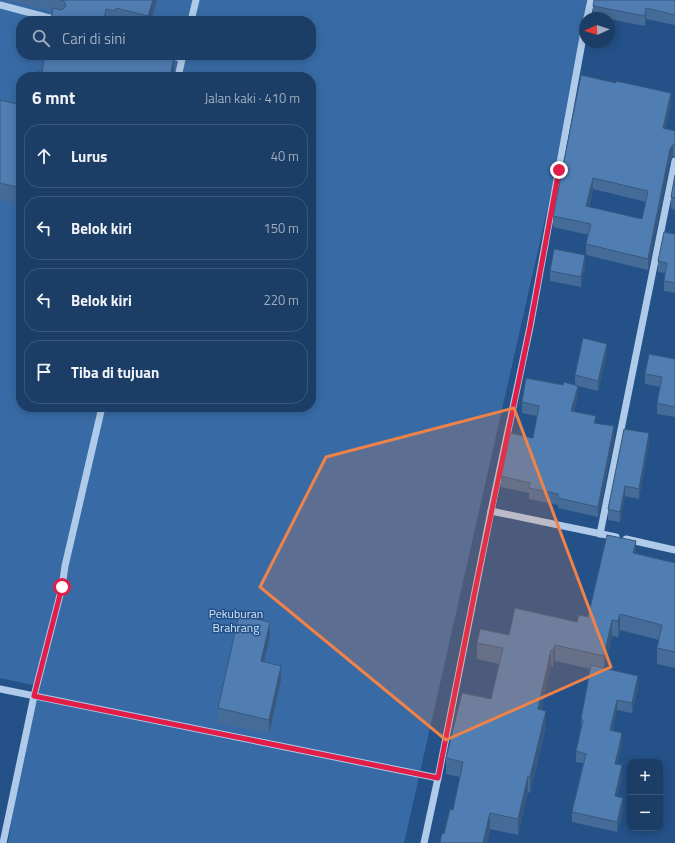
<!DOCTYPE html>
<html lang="id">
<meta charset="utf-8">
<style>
body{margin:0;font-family:"Titillium Web",sans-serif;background:#28486f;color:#f1f3f6}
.controls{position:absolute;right:12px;bottom:12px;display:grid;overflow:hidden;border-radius:8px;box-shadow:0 2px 10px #0003}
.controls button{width:36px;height:36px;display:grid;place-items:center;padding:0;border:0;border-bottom:1px solid #39567a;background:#1b3d66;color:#f1f3f6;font:20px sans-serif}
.compass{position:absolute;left:579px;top:12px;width:36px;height:36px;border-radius:50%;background:#1b3d66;box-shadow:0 2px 10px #0003;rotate:267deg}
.stop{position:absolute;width:12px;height:12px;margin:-9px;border:3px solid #e11d48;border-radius:50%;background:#fff}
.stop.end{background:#e11d48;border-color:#fff;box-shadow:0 1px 4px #0008}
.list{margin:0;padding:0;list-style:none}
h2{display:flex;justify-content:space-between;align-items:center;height:52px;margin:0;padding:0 16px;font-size:17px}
h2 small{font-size:13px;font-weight:400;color:#a0aebf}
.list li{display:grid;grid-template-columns:26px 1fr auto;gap:12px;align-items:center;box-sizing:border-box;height:64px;margin:0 8px 8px;padding:0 8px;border:1px solid #39567a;border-radius:16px}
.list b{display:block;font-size:15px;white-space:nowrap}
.list em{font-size:13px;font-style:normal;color:#a0aebf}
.icon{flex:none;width:22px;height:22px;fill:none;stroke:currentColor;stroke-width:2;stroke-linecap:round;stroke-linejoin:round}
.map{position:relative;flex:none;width:675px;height:843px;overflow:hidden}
.search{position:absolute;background:#1b3d66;box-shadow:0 2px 10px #0003;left:16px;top:16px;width:300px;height:44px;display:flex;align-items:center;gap:10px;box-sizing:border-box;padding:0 14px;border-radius:16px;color:#a0aebf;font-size:15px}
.panel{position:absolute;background:#1b3d66;box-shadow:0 2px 10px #0003;left:16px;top:72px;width:300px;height:340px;border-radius:16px}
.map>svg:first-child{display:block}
</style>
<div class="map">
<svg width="675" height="843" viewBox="0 0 675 843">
<rect width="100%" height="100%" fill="#245188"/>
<!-- green -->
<path fill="#386ba5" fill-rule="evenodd" d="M 0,0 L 595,0 L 585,18 L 585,42 L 404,843 L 8,843 L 33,685 L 0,678 ZM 21,21 L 311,21 L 311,55 L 21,55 ZM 21,77 L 311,77 L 311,407 L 21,407 Z"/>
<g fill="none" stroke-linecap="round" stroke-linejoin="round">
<!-- minor -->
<g stroke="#afcbe9" stroke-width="7">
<path d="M 0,5 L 61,21"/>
<path d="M 587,18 L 591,0"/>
<path d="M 191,21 L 196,0"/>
<path d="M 170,55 L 182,59"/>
<path d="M 178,77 L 183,55"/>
<path d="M 491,511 L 530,327 L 585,26"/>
<path d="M 600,534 L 675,161"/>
<path d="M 626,539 L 675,550"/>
<path d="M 0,689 L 438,778"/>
<path d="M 3,843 L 34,696 L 62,587 L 65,566 L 102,407"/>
<path d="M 424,843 L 438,778 L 491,511 L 616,537"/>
</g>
</g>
<!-- wall -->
<g fill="#456c99" fill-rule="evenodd">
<path d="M 6,0 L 157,0 L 151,21 L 51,21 L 53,11 Z"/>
<path d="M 675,0 L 675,25 L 646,19 L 645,26 L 609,19 L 609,18 L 605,18 L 593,16 L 593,6 Z"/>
<path d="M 581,75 L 671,105 L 665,129 L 675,131 L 675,157 L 673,156 L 670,160 L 648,270 L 586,255 L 586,244 L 589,235 L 553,227 L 553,216 ZM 593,189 L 646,202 L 642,219 L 589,207 Z"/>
<path d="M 0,100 L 21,105 L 21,204 L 0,199 Z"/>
<path d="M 675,175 L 675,210 L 671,208 L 671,197 Z"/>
<path d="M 675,234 L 675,293 L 664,291 L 664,281 L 665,273 L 658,272 L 658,261 Z"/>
<path d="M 585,265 L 581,287 L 550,281 L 550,271 Z"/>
<path d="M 607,354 L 598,391 L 578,386 L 578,396 L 574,411 L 596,423 L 614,437 L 598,517 L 558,508 L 558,505 L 529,499 L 529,493 L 501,487 L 501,476 L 533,438 L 537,416 L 522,413 L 522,402 L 563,385 L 575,385 L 575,375 Z"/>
<path d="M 675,359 L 675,417 L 657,414 L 657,403 L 660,387 L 645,384 L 645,374 Z"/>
<path d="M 649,443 L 639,499 L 625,496 L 620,522 L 608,520 L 608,509 Z"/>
<path d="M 636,553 L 675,563 L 675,668 L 657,664 L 657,648 L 659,640 L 620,630 L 618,637 L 612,636 L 604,668 L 638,686 L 632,713 L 617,710 L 612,731 L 622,743 L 617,764 L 622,776 L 617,797 L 623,808 L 617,832 L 572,822 L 572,812 L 583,763 L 576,762 L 576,751 L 581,729 L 581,719 L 591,669 L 555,661 L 553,667 L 551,666 L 541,710 L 546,727 L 530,793 L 528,792 L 518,835 L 490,829 L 487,843 L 444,834 L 453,810 L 460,777 L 446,774 L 446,758 L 491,699 L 499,664 L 477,659 L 477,643 L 509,635 L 577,622 L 588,617 Z"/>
<path d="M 270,636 L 264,662 L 281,680 L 269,734 L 218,723 L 218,708 Z"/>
</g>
<!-- shaded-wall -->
<g fill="#38587d">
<path d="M 153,0 L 157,0 L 151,21 L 148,21 L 148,16 Z"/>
<path d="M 646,8 L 646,19 L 645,26 L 645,16 Z"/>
<path d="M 106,9 L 106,21 L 104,21 Z"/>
<path d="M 174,57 L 174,77 L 170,77 Z"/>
<path d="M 671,93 L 671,105 L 663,140 L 663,128 Z"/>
<path d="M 673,145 L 673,156 L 670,160 L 648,270 L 648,259 L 670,149 Z"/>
<path d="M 593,178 L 593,189 L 586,217 L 586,206 Z"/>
<path d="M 585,255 L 585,265 L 581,287 L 581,277 Z"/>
<path d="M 607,344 L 607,354 L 598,391 L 598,381 Z"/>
<path d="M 578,386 L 578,396 L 571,422 L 571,411 Z"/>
<path d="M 614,426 L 614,437 L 598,517 L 598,507 Z"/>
<path d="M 649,433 L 649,443 L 639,499 L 639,489 Z"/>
<path d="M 625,486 L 625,496 L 620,522 L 620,512 Z"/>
<path d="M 636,541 L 636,557 L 633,553 Z"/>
<path d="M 620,614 L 620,630 L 618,637 L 618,621 Z"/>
<path d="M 612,620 L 612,636 L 604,672 L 604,656 Z"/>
<path d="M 270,622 L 270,636 L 261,676 L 261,661 Z"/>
<path d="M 555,645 L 555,661 L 553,667 L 553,651 Z"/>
<path d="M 551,650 L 551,666 L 538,725 L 538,709 Z"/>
<path d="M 281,666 L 281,680 L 269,734 L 269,720 Z"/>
<path d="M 638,676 L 638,686 L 632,713 L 632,703 Z"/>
<path d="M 617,700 L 617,710 L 610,740 L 610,730 Z"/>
<path d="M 546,711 L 546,727 L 530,793 L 530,777 Z"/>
<path d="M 622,733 L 622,743 L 615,774 L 615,764 Z"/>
<path d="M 622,765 L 622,776 L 615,807 L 615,796 Z"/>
<path d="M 528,776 L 528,792 L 518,835 L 518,819 Z"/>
<path d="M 623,798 L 623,808 L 617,832 L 617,822 Z"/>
<path d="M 490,813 L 490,829 L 487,843 L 483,843 Z"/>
</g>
<!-- building -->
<g fill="#507db2" stroke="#38587d" fill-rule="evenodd">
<path d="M 60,0 L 153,0 L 148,16 L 116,8 L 116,11 L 106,9 L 104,21 L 51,21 L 53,8 L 62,10 L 66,6 L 64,1 Z"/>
<path d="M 594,0 L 675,0 L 675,15 L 646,8 L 645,16 L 593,6 Z"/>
<path d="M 45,55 L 167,55 L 174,57 L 173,63 L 170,77 L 36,77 L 37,71 L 42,72 Z"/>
<path d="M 581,75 L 616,83 L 616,81 L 671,93 L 663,128 L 675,131 L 675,145 L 673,145 L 670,149 L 648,259 L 586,244 L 591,224 L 553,216 ZM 593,178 L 648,191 L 642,219 L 586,206 Z"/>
<path d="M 0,100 L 21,105 L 21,188 L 0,183 Z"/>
<path d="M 675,175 L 675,198 L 671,197 Z"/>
<path d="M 664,232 L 675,234 L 675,283 L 664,281 L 667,263 L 658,261 Z"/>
<path d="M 554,249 L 585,255 L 581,277 L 550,271 Z"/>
<path d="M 583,338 L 607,344 L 598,381 L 575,375 Z"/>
<path d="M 649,354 L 675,359 L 675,407 L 657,403 L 662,377 L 645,374 Z"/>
<path d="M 526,378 L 563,385 L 564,382 L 578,386 L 571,411 L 596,416 L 594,423 L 614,426 L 598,507 L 558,498 L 558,494 L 529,488 L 530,483 L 501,476 L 510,433 L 533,438 L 539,406 L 522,402 Z"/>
<path d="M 624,429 L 649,433 L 639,489 L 625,486 L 620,512 L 608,509 Z"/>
<path d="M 607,535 L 636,541 L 633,553 L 675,563 L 675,652 L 657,648 L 662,625 L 620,614 L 618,621 L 612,620 L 604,656 L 555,645 L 553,651 L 551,650 L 538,709 L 546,711 L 530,777 L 528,776 L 518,819 L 490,813 L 483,843 L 486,843 L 440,843 L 442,833 L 444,834 L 450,809 L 453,810 L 463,762 L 446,758 L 462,693 L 491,699 L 503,648 L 477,643 L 480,629 L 509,635 L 515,608 L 577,622 L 579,615 L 588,617 Z"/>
<path d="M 239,615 L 270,622 L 261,661 L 281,666 L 269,720 L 218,708 Z"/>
<path d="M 591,665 L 638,676 L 632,703 L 617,700 L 610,730 L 622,733 L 615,764 L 622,765 L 615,796 L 623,798 L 617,822 L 572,812 L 586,754 L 576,751 L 583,720 L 581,719 Z"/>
</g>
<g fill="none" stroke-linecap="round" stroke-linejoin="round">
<!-- route -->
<path stroke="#e11d48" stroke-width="5" d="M 62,587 L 34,696 L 438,778 L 476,586 L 530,327 L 559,170"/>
</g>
<!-- marked area -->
<path fill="#ee8249" fill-opacity="0.2" stroke="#ee8249" stroke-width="3" stroke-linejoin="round" d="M 514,408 L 611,667 L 446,740 L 260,587 L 326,457 Z"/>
<g text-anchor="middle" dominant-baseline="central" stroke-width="3" stroke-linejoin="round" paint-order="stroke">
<!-- park labels -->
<g font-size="12" fill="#d4e4f7" stroke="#245188">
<text x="236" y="613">Pekuburan<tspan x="236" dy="14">Brahrang</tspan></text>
</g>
</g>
</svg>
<div class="controls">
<button>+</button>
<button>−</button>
</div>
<svg class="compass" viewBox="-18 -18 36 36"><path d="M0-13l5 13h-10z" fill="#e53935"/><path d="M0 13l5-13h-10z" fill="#a0aebf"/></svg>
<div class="stop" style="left:62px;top:587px"></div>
<div class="stop end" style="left:559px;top:170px"></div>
<div class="search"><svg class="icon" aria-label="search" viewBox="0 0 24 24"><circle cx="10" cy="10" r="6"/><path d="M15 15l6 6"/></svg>Cari di sini</div>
<section class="panel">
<h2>6 mnt<small>Jalan kaki · 410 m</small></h2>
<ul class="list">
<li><svg class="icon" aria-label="ahead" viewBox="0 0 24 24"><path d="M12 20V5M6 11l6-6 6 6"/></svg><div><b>Lurus</b></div><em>40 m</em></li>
<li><svg class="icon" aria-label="left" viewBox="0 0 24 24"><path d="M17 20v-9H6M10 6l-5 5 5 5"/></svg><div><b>Belok kiri</b></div><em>150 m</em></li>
<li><svg class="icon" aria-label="left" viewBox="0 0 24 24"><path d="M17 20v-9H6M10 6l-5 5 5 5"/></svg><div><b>Belok kiri</b></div><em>220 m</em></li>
<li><svg class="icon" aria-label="arrive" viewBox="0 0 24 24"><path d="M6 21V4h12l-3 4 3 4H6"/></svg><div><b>Tiba di tujuan</b></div></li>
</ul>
</section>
</div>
